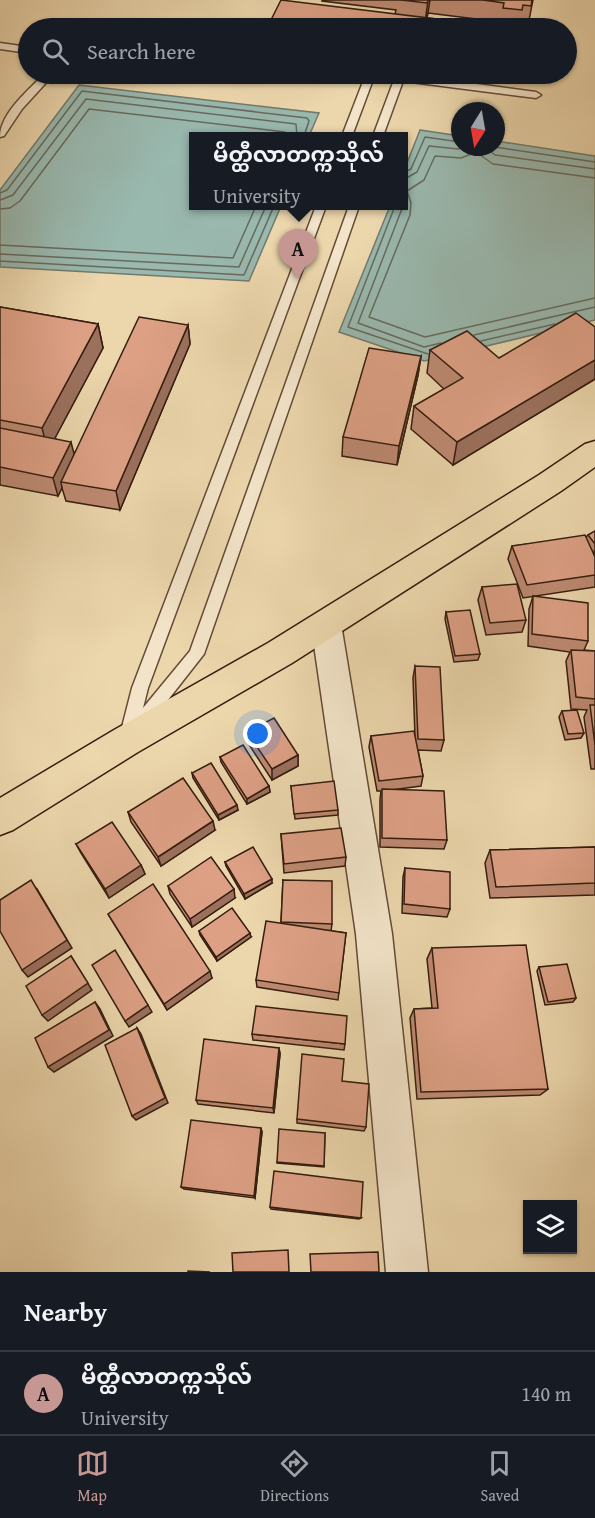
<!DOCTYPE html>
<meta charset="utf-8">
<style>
body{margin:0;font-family:"Gentium Book Plus","Noto Sans Myanmar",serif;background:#20242c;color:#f1f3f6}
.controls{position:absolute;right:18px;bottom:18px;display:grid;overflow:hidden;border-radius:0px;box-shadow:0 2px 4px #0004}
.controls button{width:54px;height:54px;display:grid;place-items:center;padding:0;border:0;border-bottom:2px solid #363941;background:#171b24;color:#f1f3f6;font:30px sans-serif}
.compass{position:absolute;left:451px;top:102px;width:54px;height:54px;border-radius:50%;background:#171b24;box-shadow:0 2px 4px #0004;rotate:191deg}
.you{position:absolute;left:258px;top:734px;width:21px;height:21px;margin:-15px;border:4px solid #fff;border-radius:50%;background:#1a73e8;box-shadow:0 0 0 9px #1a73e833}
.badge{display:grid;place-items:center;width:39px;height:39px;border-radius:50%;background:#c59692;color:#111;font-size:20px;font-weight:700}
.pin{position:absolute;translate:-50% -50px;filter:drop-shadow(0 2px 3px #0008)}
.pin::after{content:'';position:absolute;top:32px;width:21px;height:18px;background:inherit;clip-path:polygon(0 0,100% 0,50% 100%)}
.popup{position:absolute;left:189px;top:132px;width:219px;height:78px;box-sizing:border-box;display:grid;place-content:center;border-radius:0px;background:#171b24;filter:drop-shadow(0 2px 4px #0005);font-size:20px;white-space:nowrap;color:#9ea1a6}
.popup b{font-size:22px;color:#f1f3f6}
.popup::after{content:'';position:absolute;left:50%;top:100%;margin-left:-12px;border:12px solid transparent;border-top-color:#171b24}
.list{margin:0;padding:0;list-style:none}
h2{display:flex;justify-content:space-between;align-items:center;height:78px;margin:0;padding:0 24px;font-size:26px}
h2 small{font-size:20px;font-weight:400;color:#9ea1a6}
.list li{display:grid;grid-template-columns:39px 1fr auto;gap:18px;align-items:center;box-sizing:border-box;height:84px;padding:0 24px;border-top:2px solid #363941}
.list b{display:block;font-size:22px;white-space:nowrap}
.list p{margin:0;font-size:20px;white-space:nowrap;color:#9ea1a6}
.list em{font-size:20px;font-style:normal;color:#9ea1a6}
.icon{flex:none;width:33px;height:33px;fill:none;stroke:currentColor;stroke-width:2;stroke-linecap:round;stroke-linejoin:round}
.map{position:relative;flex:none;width:595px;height:1272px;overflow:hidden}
.search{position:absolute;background:#171b24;box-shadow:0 2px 4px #0004;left:18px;right:18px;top:18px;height:66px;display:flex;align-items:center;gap:15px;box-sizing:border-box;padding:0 21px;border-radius:33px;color:#9ea1a6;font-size:22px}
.sheet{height:162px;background:#171b24}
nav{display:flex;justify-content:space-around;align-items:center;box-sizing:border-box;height:84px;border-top:2px solid #363941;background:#171b24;font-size:16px;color:#9ea1a6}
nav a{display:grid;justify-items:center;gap:3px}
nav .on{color:#c59692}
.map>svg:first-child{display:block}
</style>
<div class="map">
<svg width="595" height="1272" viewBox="0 0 595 1272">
<rect width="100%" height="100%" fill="#ecd6ac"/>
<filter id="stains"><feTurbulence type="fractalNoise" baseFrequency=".00333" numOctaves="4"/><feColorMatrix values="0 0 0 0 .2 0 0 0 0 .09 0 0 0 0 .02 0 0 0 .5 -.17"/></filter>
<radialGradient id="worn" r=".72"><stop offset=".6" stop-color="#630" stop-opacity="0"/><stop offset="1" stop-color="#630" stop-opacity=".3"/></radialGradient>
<!-- water -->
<g fill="#99b8ae" stroke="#717a6e" stroke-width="1.5">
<path d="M 79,85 L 319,113 L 309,136 L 193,136 L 193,206 L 281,206 L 249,281 L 0,267 L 0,190 Z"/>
<path d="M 420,130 L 460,136 L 460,147 L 496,147 L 496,141 L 595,156 L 595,320 L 424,361 L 339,332 L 390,206 L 403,206 L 403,173 Z"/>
</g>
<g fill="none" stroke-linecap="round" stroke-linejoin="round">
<!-- shore -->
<g stroke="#676a5e" stroke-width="1.5">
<path d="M 484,147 L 495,155 L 595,169"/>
<path d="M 495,147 L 595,162"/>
<path d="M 403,173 L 411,169 L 425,137 L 460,142"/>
<path d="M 595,178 L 493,164 L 476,152 L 461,158 L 435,156 L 424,180 L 407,191 L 411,203 L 410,215 L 369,317 L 425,337 L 595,298"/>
<path d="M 403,180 L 417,172 L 429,146 L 458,149 L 466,147"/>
<path d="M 0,193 L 7,190 L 82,91 L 307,118 L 309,121 L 304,136"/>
<path d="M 0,200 L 13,195 L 86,99 L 296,124 L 297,136"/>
<path d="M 395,206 L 348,327 L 428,354"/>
<path d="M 403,206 L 358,323 L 424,347 L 441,343"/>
<path d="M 0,209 L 10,208 L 20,201 L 89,109 L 285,132 L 287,136"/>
<path d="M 0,245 L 233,258 L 256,206"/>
<path d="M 0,254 L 239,267 L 266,206"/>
<path d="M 0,261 L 244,275 L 274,206"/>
<path d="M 474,335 L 595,307"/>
<path d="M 481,341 L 555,324"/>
</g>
<!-- service casing -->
<g stroke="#634b36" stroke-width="3">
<g id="service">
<path d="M 0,43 L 28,47 L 28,53 L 0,49 Z"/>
<path d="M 44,74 L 54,74 L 22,109 L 4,136 L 0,137 C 0,113 29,90 44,74 Z"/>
<path d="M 366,74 L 401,74 L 536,92 L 541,95 L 536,98 L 403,81 L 383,136 L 373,136 L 394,80 L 374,77 L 352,136 L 342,136 Z"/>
<path d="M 316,206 L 326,206 L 148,688 L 143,708 L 190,651 L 349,206 L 359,206 L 204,654 L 146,728 L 137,729 L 134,740 L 128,742 L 122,740 L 120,735 L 132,688 Z"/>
</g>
</g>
<!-- minor casing -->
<g stroke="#634b36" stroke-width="3">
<path id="minor" d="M 326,612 L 337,615 L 341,624 L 392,934 L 428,1272 L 386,1272 L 356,934 L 311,624 L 315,615 Z"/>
</g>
<!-- trunk casing -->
<g stroke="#351d0e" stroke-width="3">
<path id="trunk" d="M 595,441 L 595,467 L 561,491 L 292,663 L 138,752 L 13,830 L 0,835 L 0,798 L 114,730 L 268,643 L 539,475 L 585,444 Z"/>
</g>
<!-- service -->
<use href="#service" fill="#f3e4c9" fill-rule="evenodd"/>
<!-- minor -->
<use href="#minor" fill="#f3e4c9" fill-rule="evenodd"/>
<!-- trunk -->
<use href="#trunk" fill="#ecd6ac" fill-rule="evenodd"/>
</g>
<!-- wall -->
<g fill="#be8a72" stroke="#351d0e" stroke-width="1.5" fill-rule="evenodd">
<path d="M 322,0 L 533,0 L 528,25 L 520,24 L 519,28 L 271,28 L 271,20 L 395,14 L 396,10 L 322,1 ZM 428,13 L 500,22 L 499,27 L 427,18 Z"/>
<path d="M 500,74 L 527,74 L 526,77 Z"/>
<path d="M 0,307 L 98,324 L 103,348 L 55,438 L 74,453 L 188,325 L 190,344 L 120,510 L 66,501 L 62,488 L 58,496 L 0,485 Z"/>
<path d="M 595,327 L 595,379 L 453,465 L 411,429 L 414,406 L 444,389 L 427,373 L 430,350 L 499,358 Z"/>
<path d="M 421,356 L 418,375 L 397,465 L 342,456 L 343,437 Z"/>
<path d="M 595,531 L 595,554 L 592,550 L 595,557 L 595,587 L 523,598 L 508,559 L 512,546 L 586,537 L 588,535 Z"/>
<path d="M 482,587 L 526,620 L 522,632 L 486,635 L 478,600 Z"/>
<path d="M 533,596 L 588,641 L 584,650 L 595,651 L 595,769 L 591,769 L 584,717 L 587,710 L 571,709 L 566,661 L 570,652 L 528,646 L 529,609 Z"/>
<path d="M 446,612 L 480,654 L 478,660 L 454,662 L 445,619 Z"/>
<path d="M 415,666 L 444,740 L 441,751 L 418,750 L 423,776 L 421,786 L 391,790 L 447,840 L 444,849 L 380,847 L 380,799 L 381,791 L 377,791 L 369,747 L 371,736 L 415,738 L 413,678 Z"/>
<path d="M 562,711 L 584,733 L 581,738 L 565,740 L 559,717 Z"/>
<path d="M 247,732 L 298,755 L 298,766 L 272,780 L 248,743 Z"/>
<path d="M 220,757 L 269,786 L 270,792 L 247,804 L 221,762 Z"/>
<path d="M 192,773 L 238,810 L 219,820 L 193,778 Z"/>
<path d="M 291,786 L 338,810 L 338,815 L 295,819 Z"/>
<path d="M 128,812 L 215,830 L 161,866 L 131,822 Z"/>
<path d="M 281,834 L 346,857 L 345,866 L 284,873 Z"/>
<path d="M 76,844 L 141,865 L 145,874 L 109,898 L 81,853 Z"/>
<path d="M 595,847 L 595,895 L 490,898 L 485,863 L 490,850 Z"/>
<path d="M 225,862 L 272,883 L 245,899 L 226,866 Z"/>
<path d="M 405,868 L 450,909 L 447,917 L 402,913 L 403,877 Z"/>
<path d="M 283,880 L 332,924 L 331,931 L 346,933 L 338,1000 L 257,987 L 256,980 L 281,923 Z"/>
<path d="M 168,886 L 235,898 L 192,927 L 170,894 Z"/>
<path d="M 108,914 L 212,978 L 167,1010 Z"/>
<path d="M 199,931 L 251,937 L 217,961 L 200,935 Z"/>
<path d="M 432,948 L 548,1089 L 540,1095 L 417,1099 L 410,1018 L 414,1009 L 432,1008 L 427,959 Z"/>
<path d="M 539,967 L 576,998 L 573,1002 L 545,1005 L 537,971 Z"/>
<path d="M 252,1034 L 345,1044 L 344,1050 L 253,1040 Z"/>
<path d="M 279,1048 L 280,1054 L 274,1113 L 198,1104 L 196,1100 Z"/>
<path d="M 342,1081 L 366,1127 L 364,1131 L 297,1123 L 297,1119 Z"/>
<path d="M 262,1132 L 255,1198 L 184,1189 L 181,1187 Z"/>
<path d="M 325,1133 L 324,1167 L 277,1163 L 277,1162 Z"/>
<path d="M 270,1207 L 361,1218 L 359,1219 L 271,1209 Z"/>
</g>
<!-- shaded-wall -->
<g fill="#9b705d" stroke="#351d0e" stroke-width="1.5">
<path d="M 428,0 L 430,0 L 428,13 L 425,23 Z"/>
<path d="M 98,324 L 103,348 L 48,451 L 42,428 Z"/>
<path d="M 188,325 L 190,344 L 120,510 L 116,491 Z"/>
<path d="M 421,356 L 418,375 L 397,465 L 399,446 Z"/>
<path d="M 595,360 L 595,379 L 453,465 L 457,442 Z"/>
<path d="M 71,442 L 76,461 L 61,482 L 62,488 L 58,496 L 53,478 Z"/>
<path d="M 298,755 L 298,766 L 272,780 L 272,769 Z"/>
<path d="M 269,786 L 270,792 L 247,804 L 247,799 Z"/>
<path d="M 237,805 L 238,810 L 219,820 L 218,815 Z"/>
<path d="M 213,821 L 215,830 L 161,866 L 158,857 Z"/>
<path d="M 141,865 L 145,874 L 109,898 L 105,889 Z"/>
<path d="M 272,879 L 272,883 L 245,899 L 244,894 Z"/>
<path d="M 37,889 L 72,948 L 28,977 L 22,970 Z"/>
<path d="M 234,889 L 235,898 L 192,927 L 190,919 Z"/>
<path d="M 250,933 L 251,937 L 217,961 L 216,957 Z"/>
<path d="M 71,956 L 92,990 L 48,1021 L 42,1015 Z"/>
<path d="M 210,971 L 212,978 L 167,1010 L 164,1004 Z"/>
<path d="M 95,1002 L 100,1009 L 113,1036 L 54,1072 L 48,1067 Z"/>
<path d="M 148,1005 L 152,1012 L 129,1027 L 125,1021 Z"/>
<path d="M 137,1028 L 141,1034 L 168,1103 L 136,1120 L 132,1116 Z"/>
<path d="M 279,1048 L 280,1054 L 274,1113 L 273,1108 Z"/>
<path d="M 261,1128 L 262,1132 L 255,1198 L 254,1196 Z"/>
</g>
<!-- building -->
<g fill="#dda085" stroke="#351d0e" stroke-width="1.5">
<path d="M 281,0 L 511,28 L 337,28 L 271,20 Z"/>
<path d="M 401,0 L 428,0 L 427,3 Z"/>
<path d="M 483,0 L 532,0 L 531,6 L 523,5 L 522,10 L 503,8 L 504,3 Z"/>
<path d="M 0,307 L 98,324 L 42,428 L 0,420 Z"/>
<path d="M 576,313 L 595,327 L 595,360 L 457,442 L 414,406 L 463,378 L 430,350 L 467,331 L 499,358 Z"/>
<path d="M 139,317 L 188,325 L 116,491 L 61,482 Z"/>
<path d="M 369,348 L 421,356 L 399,446 L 343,437 Z"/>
<path d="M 0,428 L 71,442 L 53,478 L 0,467 Z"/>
<path d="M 595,531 L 595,544 L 588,535 Z"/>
<path d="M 585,535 L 595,557 L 595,575 L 527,585 L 512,546 Z"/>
<path d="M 517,584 L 526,620 L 490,623 L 482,587 Z"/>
<path d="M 533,596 L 588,603 L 588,641 L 532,634 Z"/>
<path d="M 470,610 L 480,654 L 455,656 L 446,612 Z"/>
<path d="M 571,650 L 595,651 L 595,699 L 576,697 Z"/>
<path d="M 415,666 L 440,667 L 444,740 L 418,739 Z"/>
<path d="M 590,705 L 595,705 L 595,745 Z"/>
<path d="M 577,710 L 584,733 L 568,734 L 562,711 Z"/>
<path d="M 274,718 L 298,755 L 272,769 L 247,732 Z"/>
<path d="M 414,731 L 423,776 L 379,781 L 371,736 Z"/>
<path d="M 243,745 L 269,786 L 247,799 L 220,757 Z"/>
<path d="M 211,763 L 237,805 L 218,815 L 192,773 Z"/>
<path d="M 183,778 L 213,821 L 158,857 L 128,812 Z"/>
<path d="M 334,781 L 338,810 L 294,814 L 291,786 Z"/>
<path d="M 382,789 L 444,791 L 447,840 L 382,838 Z"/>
<path d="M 112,822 L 141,865 L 105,889 L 76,844 Z"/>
<path d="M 341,828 L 346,857 L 284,864 L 281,834 Z"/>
<path d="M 253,847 L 272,879 L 244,894 L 225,862 Z"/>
<path d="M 595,847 L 595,883 L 496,887 L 490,850 Z"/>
<path d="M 211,857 L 234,889 L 190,919 L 168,886 Z"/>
<path d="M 405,868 L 450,872 L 450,909 L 404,904 Z"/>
<path d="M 31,880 L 67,940 L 22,970 L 0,931 L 0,900 Z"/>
<path d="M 283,880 L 332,881 L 332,924 L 281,922 Z"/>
<path d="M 153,884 L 210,971 L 164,1004 L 108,914 Z"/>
<path d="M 232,908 L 250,933 L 216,957 L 199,931 Z"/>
<path d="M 266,921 L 346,933 L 339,993 L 256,980 Z"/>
<path d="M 526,945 L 548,1089 L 421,1092 L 414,1009 L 438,1008 L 432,948 Z"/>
<path d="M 115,950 L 148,1005 L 125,1021 L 92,965 Z"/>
<path d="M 71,956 L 88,983 L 42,1015 L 26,986 Z"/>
<path d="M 567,964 L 576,998 L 548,1002 L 539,967 Z"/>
<path d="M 95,1002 L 109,1030 L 48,1067 L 35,1038 Z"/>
<path d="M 256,1006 L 347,1016 L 345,1044 L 252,1034 Z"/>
<path d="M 137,1028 L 165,1098 L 132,1116 L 105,1045 Z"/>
<path d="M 204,1039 L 279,1048 L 273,1108 L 196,1100 Z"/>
<path d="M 302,1054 L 344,1059 L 342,1081 L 369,1084 L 366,1127 L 297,1119 Z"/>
<path d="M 191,1120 L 261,1128 L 254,1196 L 181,1187 Z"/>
<path d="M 279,1129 L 325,1133 L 324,1166 L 277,1162 Z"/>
<path d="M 274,1171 L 363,1182 L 361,1218 L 270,1207 Z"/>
<path d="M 288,1250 L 289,1272 L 233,1272 L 232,1253 Z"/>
<path d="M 378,1252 L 379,1272 L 311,1272 L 310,1254 Z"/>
<path d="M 188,1271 L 210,1272 L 188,1272 Z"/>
</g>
<rect width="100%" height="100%" filter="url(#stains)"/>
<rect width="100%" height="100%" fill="url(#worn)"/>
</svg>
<div class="controls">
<button><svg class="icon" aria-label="layers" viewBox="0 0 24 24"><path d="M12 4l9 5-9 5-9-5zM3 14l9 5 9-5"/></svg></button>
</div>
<svg class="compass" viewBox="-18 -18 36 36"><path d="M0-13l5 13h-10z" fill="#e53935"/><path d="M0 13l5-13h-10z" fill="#9ea1a6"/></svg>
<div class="you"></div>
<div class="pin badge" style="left:298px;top:279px">A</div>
<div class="popup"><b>မိတ္ထီလာတက္ကသိုလ်</b>University</div>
<div class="search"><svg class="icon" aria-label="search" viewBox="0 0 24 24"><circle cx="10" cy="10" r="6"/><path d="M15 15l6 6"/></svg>Search here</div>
</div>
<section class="sheet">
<h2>Nearby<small></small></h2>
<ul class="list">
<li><span class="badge">A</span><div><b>မိတ္ထီလာတက္ကသိုလ်</b><p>University</p></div><em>140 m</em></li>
</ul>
</section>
<nav>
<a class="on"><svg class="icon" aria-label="map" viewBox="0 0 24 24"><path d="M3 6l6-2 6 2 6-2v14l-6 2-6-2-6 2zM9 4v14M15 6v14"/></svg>Map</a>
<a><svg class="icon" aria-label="directions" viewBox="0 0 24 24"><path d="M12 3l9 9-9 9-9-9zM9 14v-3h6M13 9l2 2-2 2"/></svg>Directions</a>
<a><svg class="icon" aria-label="saved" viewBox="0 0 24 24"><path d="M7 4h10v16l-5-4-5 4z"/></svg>Saved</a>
</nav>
